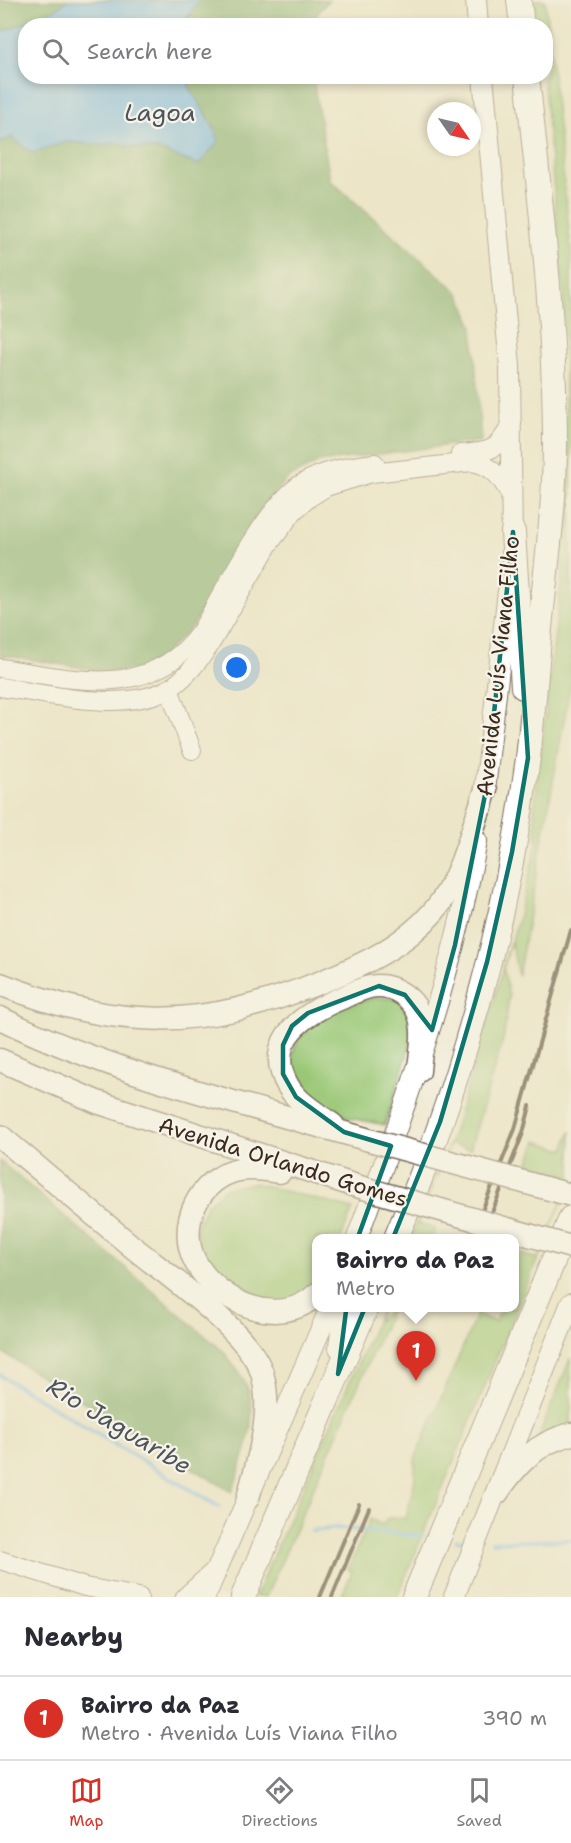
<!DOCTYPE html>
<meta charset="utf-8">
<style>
body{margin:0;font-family:"Shantell Sans",sans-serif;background:#f2f2f3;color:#2b2b33}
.compass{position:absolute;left:427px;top:102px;width:54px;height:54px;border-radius:50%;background:#fff;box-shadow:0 3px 9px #0003;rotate:124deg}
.you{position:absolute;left:237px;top:668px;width:21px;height:21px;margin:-15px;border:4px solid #fff;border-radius:50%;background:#1a73e8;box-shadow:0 0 0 9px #1a73e833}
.badge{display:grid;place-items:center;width:39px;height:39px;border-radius:50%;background:#d93025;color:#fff;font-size:20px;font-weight:700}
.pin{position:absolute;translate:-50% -50px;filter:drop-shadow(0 2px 3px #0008)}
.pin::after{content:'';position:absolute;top:32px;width:21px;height:18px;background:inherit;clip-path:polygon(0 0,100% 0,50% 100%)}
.popup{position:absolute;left:312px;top:1234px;width:207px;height:78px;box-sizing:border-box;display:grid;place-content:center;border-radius:12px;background:#fff;filter:drop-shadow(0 2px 4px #0005);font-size:20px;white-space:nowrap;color:#7c7c81}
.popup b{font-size:22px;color:#2b2b33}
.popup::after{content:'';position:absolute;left:50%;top:100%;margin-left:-12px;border:12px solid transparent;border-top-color:#fff}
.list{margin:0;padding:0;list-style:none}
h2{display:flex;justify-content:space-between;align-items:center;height:78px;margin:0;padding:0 24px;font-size:26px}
h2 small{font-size:20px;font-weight:400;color:#7c7c81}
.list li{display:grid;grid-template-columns:39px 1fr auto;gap:18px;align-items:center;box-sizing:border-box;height:84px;padding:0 24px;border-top:2px solid #e1e1e2}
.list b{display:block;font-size:22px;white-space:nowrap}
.list p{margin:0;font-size:20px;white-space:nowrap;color:#7c7c81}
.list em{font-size:20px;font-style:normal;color:#7c7c81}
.icon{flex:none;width:33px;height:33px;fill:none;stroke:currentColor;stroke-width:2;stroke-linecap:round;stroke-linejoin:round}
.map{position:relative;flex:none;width:571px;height:1597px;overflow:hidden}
.search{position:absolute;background:#fff;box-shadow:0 3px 9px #0003;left:18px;right:18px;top:18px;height:66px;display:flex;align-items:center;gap:15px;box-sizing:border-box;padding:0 21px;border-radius:24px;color:#7c7c81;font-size:22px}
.sheet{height:162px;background:#fff}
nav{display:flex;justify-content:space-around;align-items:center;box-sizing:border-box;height:84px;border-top:2px solid #e1e1e2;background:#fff;font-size:16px;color:#7c7c81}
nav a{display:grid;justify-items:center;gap:3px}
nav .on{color:#d93025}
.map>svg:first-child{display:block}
</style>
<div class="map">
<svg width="571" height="1597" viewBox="0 0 571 1597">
<rect width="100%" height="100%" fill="#f7f3e8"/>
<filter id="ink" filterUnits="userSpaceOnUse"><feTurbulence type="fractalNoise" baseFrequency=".0167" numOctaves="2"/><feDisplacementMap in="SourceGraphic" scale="12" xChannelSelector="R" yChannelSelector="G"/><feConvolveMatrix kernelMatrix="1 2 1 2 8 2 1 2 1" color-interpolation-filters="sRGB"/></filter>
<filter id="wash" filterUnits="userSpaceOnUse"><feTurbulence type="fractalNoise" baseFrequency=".008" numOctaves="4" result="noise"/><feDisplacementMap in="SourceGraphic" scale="24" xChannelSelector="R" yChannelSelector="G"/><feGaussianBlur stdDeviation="1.35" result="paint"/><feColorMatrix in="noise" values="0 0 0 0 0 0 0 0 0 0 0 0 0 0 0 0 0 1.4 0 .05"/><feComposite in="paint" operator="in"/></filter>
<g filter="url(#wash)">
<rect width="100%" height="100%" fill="#ece5c8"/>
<!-- green -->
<g fill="#99c775" stroke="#6a784a" stroke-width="1.5">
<path d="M 535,0 L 545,0 L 571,250 L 571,682 L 518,976 L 511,940 L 503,966 L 509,996 L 504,1036 L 470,1149 L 450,1144 L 417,1223 L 436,1229 L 430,1238 L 410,1238 L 450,1143 L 517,923 L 537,843 L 534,809 L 563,567 L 566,474 L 564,296 L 543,77 L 546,76 L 546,26 L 538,25 Z"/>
<path d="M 376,998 L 390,998 L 403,1003 L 415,1029 L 385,1125 L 350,1118 L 303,1096 C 300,1085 293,1071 293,1060 C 293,1021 346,1003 376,998 Z"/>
<path d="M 571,1131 L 571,1177 L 528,1164 L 537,1141 L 564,1150 Z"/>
<path d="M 571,1179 L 397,1597 L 341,1597 L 352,1572 L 348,1569 L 370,1519 L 383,1525 L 388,1518 L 406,1518 L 415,1478 L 415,1459 L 477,1314 L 495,1322 L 502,1308 L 515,1308 L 515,1252 L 538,1259 Z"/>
<path d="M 254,1183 L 353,1209 L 341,1238 L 317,1238 L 317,1279 L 303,1298 L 282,1306 L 234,1296 L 197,1254 L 196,1228 L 207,1204 L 226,1188 Z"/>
<path d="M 382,1308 L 377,1322 L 392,1308 L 266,1597 L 255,1597 Z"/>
<path d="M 571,1357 L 571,1427 L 538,1438 Z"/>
</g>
<!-- forest -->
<g fill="#7aac66" stroke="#5a6b42" stroke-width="1.5">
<path d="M 0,0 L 68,0 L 54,10 L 0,33 Z"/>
<path d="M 199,0 L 329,0 L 308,25 L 183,26 Z"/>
<path d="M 185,77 L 313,78 L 330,180 L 459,293 L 473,327 L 481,441 L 319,462 L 288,478 L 264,503 L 192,627 L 158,660 L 138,669 L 109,672 L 0,655 L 0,143 L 12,137 L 32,153 L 66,142 L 102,145 L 118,143 L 131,147 L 160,150 L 178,155 L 187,162 L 215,129 L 191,93 Z"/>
<path d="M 0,1161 L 223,1351 C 230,1361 239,1371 245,1382 C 262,1416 243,1458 232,1492 L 0,1351 Z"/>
</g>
<!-- water -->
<path fill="#74b8ea" stroke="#587184" stroke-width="1.5" d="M 68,0 L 199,0 L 183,25 L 26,26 L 26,76 L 185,77 C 194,100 212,118 219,141 L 198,165 L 160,150 L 131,147 L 118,143 L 102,145 L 66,142 L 32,153 L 12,137 L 0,143 L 0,33 L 54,10 Z"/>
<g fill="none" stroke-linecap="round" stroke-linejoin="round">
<!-- stream -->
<g stroke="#74b8ea" stroke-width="4">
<path d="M 0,1375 L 219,1507"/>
<path d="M 312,1531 L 339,1528 L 422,1536"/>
<path d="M 456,1540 L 466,1541"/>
<path d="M 492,1542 L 571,1540"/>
</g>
</g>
</g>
<g filter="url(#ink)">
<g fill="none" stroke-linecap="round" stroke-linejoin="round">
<!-- tertiary casing -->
<g stroke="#796b5a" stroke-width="20">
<g id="tertiary">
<path d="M 460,454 C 492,451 496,452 512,423"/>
<path d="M 0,668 C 73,679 151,702 201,631 C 223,593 266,506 301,484 C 324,470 349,466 375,463"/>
<path d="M 0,687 C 48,694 125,714 170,688 C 185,679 197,662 208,648 L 269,544 L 294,511 L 310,497 L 326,487 L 372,473 L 472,462 C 494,466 502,479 512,498"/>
<path d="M 169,689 L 192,750"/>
<path d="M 0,1560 L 85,1587 L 139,1597"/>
<path d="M 185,1597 L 216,1569"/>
</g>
</g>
<!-- secondary casing -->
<g stroke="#796b5a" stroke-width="22">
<g id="secondary">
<path d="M 476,0 L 478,26"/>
<path d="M 483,76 L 510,366 L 512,546"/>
<path d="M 483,806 L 508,591"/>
<path d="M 357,1238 C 405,1108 452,978 477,841"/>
<path d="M 205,1597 L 330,1308"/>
<path d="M 454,1597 L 571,1303"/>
</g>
</g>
<!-- primary casing -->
<g stroke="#796b5a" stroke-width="25">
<g id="primary">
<path d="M 0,984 C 120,1031 201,1030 321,982 C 363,965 404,946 434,911 C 462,878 471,830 486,790"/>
<path d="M 0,1018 C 118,1076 248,1105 373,1141"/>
<path d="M 0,1060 L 97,1102 L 353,1185"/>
<path d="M 333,1125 C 318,1114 298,1103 288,1086 C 261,1039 307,1012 344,997 C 354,992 367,986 378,986 C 395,986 412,998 418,1012 C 426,1030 420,1053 419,1071"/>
<path d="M 0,1136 C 43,1172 86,1208 129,1244 C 165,1274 248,1330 262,1373 C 274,1413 258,1459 248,1498"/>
<path d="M 280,1172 C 267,1170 252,1167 239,1170 C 198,1178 176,1227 196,1263 C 219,1303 280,1330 317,1294"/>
<path d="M 497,1493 C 517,1464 536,1443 571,1434"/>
</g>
</g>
<!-- trunk casing -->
<g stroke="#796b5a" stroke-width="26">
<g id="trunk">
<path d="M 519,0 L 522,26"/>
<path d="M 513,532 L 523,687"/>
<path d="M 396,1238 C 460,1089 507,919 528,758 C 533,715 536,671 540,628 C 546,567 555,505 555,444 C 555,321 540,199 527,76"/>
<path d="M 341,1347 L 346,1308"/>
<path d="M 243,1597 L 366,1308"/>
<path d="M 414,1597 L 571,1218"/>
</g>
</g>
<!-- tertiary -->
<use href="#tertiary" stroke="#fff" stroke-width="18"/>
<!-- secondary -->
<use href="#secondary" stroke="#fff" stroke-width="20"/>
<!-- primary -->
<use href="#primary" stroke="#fff" stroke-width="22"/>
<!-- trunk -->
<use href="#trunk" stroke="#fff" stroke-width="24"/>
<!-- rail -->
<g stroke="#3b2a1e" stroke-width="4">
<path d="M 471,1238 L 515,1129 L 571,930"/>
<path d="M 482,1238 L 523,1133 L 530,1106"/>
<path d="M 320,1597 L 359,1504"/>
<path d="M 332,1597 L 369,1508"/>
</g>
<!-- primary-bridge casing -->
<g stroke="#796b5a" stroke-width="25" stroke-linecap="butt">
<g id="primary-bridge">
<path d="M 373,1141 L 571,1195"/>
<path d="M 353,1185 L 571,1247"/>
</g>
</g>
<!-- primary-bridge -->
<use href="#primary-bridge" stroke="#fff" stroke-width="22"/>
</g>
</g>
<!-- marked area -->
<path d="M0 0H571V1597H0ZM 513,532 L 528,758 L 512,852 L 487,962 L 440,1122 L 338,1374 L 354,1248 L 391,1146 L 344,1132 L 296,1097 L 283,1074 L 283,1045 L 292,1026 L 308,1013 L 379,986 L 405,995 L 432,1030 L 455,945 L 486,790 Z" fill="#ece5c8" fill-opacity=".55" fill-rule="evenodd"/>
<path fill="none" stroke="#0f766e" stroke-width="4.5" stroke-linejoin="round" d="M 513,532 L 528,758 L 512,852 L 487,962 L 440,1122 L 338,1374 L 354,1248 L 391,1146 L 344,1132 L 296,1097 L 283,1074 L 283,1045 L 292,1026 L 308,1013 L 379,986 L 405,995 L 432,1030 L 455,945 L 486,790 Z"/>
<g text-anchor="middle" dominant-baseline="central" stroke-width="4.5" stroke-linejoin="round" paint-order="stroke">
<!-- street labels -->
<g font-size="22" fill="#3b2a1e" stroke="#f7f3e8">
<text transform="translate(498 666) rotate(-84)">Avenida Luís Viana Filho</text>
<text transform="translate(283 1162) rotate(17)">Avenida Orlando Gomes</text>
</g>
<!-- water labels -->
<g font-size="24" font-style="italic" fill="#4c555b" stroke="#f7f3e8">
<text x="160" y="113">Lagoa</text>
<text transform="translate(119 1426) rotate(31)">Rio Jaguaribe</text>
</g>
</g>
</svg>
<svg class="compass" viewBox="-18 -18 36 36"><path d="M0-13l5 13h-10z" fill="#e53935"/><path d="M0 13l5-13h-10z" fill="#7c7c81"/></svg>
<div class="you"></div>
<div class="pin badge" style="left:416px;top:1381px">1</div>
<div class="popup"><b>Bairro da Paz</b>Metro</div>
<div class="search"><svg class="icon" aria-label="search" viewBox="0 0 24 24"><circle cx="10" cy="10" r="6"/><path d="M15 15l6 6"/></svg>Search here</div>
</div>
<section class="sheet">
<h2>Nearby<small></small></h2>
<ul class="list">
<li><span class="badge">1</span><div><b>Bairro da Paz</b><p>Metro · Avenida Luís Viana Filho</p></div><em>390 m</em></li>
</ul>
</section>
<nav>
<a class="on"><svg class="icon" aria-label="map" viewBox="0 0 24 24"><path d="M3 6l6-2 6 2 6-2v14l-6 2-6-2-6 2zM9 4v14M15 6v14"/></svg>Map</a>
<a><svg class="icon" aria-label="directions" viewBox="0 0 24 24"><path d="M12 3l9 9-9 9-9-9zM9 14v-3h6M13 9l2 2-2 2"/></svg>Directions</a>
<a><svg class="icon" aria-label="saved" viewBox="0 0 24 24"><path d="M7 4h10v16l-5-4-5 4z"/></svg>Saved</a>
</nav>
